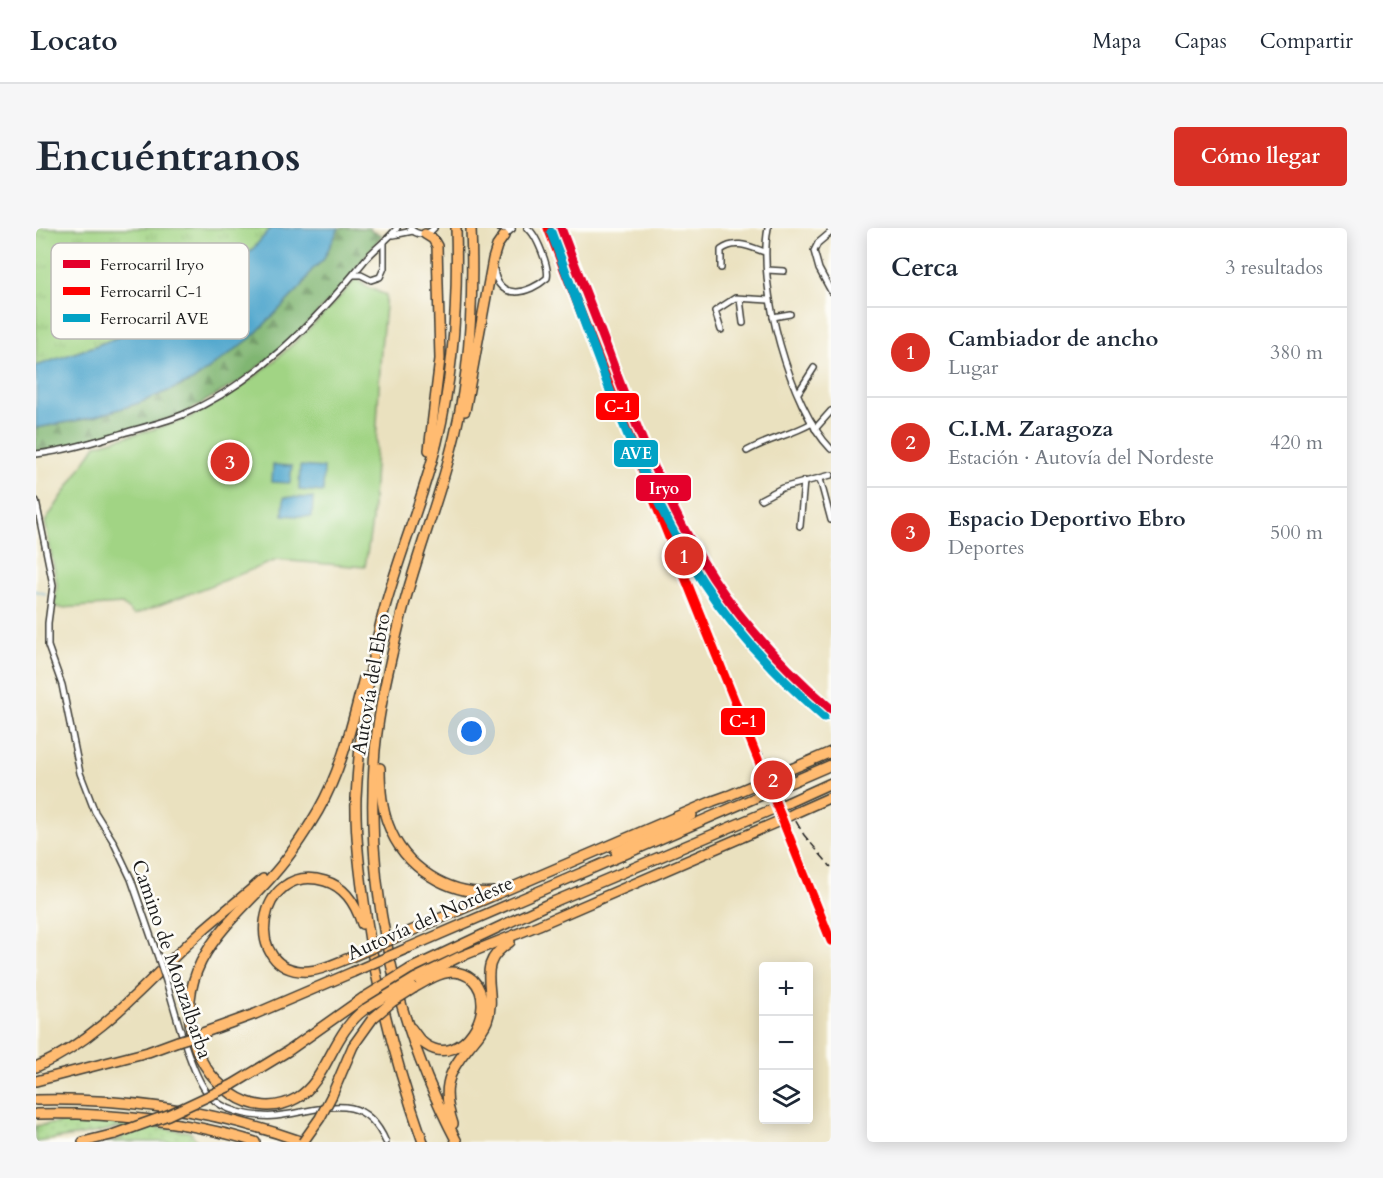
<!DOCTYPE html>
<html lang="es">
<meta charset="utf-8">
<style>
body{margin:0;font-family:Cardo,serif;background:#f6f6f7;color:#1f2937}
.controls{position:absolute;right:18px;bottom:18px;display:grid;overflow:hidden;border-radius:6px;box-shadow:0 3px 15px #0003}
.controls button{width:54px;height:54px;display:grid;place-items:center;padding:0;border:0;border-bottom:2px solid #e0e1e3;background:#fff;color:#1f2937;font:30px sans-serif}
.you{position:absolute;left:436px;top:504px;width:21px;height:21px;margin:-15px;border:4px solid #fff;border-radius:50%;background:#1a73e8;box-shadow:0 0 0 9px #1a73e833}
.badge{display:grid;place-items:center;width:39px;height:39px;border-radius:50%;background:#d93025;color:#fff;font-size:20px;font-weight:700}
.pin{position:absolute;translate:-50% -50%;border:3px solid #fff;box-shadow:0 2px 6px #0006}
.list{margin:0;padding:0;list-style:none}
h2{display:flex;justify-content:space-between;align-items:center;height:78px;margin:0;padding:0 24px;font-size:26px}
h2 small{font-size:20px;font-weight:400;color:#747a83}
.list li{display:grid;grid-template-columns:39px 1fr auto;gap:18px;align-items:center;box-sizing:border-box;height:90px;padding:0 24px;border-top:2px solid #e0e1e3}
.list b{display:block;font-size:22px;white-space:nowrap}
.list p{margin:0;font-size:20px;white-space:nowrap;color:#747a83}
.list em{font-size:20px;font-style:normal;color:#747a83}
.icon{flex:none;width:33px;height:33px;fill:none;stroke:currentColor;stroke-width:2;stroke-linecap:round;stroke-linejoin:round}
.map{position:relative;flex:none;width:795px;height:914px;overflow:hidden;border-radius:6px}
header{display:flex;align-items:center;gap:36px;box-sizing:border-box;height:84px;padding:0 30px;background:#fff;border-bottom:2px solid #e0e1e3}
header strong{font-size:28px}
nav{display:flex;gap:33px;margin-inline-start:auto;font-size:21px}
.intro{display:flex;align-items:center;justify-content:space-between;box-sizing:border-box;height:144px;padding:0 36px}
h1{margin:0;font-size:42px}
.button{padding:15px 27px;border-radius:6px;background:#d93025;color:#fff;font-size:21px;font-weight:700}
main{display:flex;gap:36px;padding:0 36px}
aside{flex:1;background:#fff;border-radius:6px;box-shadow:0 3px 15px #0003}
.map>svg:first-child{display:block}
</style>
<header>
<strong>Locato</strong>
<nav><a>Mapa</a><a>Capas</a><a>Compartir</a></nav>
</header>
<div class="intro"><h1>Encuéntranos</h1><a class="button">Cómo llegar</a></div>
<main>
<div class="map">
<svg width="795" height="914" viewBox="0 0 795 914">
<defs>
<pattern id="grass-dots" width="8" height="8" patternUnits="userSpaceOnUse" patternTransform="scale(1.5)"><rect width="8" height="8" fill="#a1d484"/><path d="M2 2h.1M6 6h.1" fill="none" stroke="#8ab571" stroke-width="1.8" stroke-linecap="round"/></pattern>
<pattern id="forest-firs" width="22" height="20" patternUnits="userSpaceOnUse" patternTransform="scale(1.5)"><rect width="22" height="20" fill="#80b672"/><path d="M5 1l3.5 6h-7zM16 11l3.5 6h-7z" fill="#68935d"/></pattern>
<pattern id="park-tufts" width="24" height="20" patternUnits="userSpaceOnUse" patternTransform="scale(1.5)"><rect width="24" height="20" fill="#a1d484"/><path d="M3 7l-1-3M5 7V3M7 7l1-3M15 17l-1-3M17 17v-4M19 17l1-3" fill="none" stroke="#8ab571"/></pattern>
</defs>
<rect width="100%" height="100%" fill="#fdfcf7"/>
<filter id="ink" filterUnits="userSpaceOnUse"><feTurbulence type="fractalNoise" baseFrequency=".0167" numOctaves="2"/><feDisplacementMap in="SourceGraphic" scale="12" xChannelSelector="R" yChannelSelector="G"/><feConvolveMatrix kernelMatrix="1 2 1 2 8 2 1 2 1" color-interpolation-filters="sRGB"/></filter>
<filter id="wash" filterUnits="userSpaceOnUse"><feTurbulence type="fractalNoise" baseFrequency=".008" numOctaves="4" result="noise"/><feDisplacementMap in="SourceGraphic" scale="24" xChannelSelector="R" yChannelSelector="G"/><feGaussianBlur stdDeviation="1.35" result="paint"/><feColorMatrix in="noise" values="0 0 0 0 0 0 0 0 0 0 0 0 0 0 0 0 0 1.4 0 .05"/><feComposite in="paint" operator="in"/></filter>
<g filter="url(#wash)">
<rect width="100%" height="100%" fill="#eae1bf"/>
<!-- grass -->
<path fill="url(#grass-dots)" stroke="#5e7850" stroke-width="1.5" d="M 43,892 L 77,893 L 154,904 L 162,914 L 70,914 L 87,910 L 83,899 L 64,904 L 0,914 L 0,898 Z"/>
<!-- forest -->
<path fill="url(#forest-firs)" stroke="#4e6947" stroke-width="1.5" d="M 303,0 L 334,0 L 335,3 L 346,7 L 321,39 L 318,47 L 253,114 L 205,153 L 145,187 L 0,228 L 0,200 L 55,190 L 103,175 L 156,153 L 215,110 L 266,58 L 275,43 L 287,32 Z"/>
<!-- park -->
<path fill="url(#park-tufts)" stroke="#5e7850" stroke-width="1.5" d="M 0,0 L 235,0 L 215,23 L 197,35 L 167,48 L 146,71 L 168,55 L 204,37 L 208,42 L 208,50 L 162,78 L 59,118 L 0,138 Z"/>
<!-- garden -->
<path fill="#a1d484" stroke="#5e7850" stroke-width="1.5" d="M 320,51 L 331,59 L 350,67 L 345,120 L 336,293 L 329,339 L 241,332 L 98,387 L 86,376 L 25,380 L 19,378 L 21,356 L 9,294 L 60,217 C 86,209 113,203 139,195 C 203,174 276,101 320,51 Z"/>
<!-- water -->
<g fill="#52a8ce" stroke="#376275" stroke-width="1.5">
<path d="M 235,0 L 303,0 L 287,32 L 275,43 L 266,58 L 215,110 L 156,153 L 103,175 L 54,190 L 0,200 L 0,138 L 59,118 L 162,78 L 208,50 L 208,42 L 204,37 C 184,46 162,56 145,72 L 143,64 L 167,48 L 197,35 L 215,23 Z"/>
<path d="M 237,237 L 256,238 L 254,255 L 236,254 Z"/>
<path d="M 264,238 L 288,240 L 287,264 L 263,262 Z"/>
<path d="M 248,269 L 277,270 L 276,289 L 247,287 Z"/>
</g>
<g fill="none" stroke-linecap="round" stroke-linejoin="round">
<!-- stream -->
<path stroke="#52a8ce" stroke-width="1.5" d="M 0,363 L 10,366"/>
</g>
</g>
<g filter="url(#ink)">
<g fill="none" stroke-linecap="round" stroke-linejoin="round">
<!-- minor casing -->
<g stroke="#3b3a34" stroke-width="8">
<g id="minor">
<path d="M 374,0 C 381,8 391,8 398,0"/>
<path d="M 463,0 L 476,1"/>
<path d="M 732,0 C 721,58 754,179 795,221"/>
<path d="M 795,4 L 782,15 L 778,23 L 783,41 L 795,63"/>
<path d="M 357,7 L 377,3"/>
<path d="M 467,9 L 476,1"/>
<path d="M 685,40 L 685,22 C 700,11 714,19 729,24"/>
<path d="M 458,41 C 462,74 493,66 511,50 C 514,40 500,5 491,0"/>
<path d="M 731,42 L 748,43"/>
<path d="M 318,47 L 325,47 L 335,52 L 344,49 L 348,40 L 348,14"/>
<path d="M 704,71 L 707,95"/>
<path d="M 737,89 L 754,86"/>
<path d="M 685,102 L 679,83 L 699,70 L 733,72"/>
<path d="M 762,165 L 778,140"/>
<path d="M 779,201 L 795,183"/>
<path d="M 711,223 C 732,211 755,207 776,195"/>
<path d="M 0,226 C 29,223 57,214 84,206 C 105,200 126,195 146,187 C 219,156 280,93 329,32 C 339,20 352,12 361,0"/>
<path d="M 784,251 L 795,292"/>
<path d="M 725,271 L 746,260 L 795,247"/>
<path d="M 0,273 L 17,357 L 12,395 L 12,418 L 26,457 L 44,545 L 59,584 L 77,613 L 95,651 L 123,732"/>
<path d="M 764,298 L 768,253"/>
<path d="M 130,753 C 139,781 155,849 174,868 C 181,876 192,881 202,884 C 217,888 232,890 247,887 C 291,881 327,862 350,914"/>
</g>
</g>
<!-- motorway casing -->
<g stroke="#3b3a34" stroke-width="12">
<g id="motorway">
<path d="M 389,6 L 397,11 L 401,18 L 404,131 L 393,222"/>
<path d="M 429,183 L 457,31 L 461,18 L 468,8"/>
<path d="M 328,450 C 316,496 306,541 282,583 C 269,605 255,627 238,646 C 216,672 188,695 170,725 C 141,772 150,834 196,866 C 216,880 240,882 261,870 C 291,853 296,805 329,781"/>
<path d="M 344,540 C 344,559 345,578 352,596 C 368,640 413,668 459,664"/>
<path d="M 687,570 L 795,524"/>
<path d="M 751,575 L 795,555"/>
<path d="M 759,585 L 795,569"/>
<path d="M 580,624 L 638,598 L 656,587"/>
<path d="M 368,706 L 677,573 L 691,568"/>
<path d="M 372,720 L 795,537"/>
<path d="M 313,730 C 300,735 287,742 273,743 C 204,748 220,632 289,653 C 310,659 320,677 326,696"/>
<path d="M 374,741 L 510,677 L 735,582"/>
<path d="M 378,751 L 421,730 L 503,697 L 741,594"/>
<path d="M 375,800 C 380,806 383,813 390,817 C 425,841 464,780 437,752 C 431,747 424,744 416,744 C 402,745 390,753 378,760"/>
<path d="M 161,807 L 219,786 L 317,744"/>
<path d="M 0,839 C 62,812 108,757 157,711 C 179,690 204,672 227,651"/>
<path d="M 0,853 L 112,824 L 142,813"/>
<path d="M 196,857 L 252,823 L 327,770"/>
<path d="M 296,867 L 317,818 L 337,790"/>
<path d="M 0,872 C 91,870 181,883 267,914"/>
<path d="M 0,886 C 68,884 154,893 219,914"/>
<path d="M 417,896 C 406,863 410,846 432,820 C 439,811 447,803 451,793 C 463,761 436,738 474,714"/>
<path d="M 47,914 L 79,906"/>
<path d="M 387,914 C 361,840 341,764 330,687 C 324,648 319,609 320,570 C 323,511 331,451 345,394 C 360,333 386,275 401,214 C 418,144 422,72 420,0"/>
<path d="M 421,914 C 358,794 328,657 339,522 C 343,480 353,438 363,397 C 376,340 398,286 413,230 C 434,155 438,76 435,0"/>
</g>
</g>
<!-- minor -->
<use href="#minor" stroke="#fff" stroke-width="5"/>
<!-- motorway -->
<use href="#motorway" stroke="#ffbb71" stroke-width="9"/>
<!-- rail -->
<g stroke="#1c1c1c" stroke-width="1.5" stroke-dasharray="9 4.5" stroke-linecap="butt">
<path d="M 706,483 L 734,541"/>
<path d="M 746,570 L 768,607 L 795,639"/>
</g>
<!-- minor-bridge casing -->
<g stroke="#3b3a34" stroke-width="8" stroke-linecap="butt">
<path id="minor-bridge" d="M 123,732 L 130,753"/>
</g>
<!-- motorway-bridge casing -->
<g stroke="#3b3a34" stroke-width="12" stroke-linecap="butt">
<g id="motorway-bridge">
<path d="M 735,582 L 751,575"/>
<path d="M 741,594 L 759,585"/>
<path d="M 313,730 L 368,706"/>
<path d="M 317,744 L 372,720"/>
<path d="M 327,770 L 374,741"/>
<path d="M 329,781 L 378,751"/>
<path d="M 337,790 L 356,774 L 378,760"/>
<path d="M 142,813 L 161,807"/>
<path d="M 79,906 L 132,887 L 196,857"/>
<path d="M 267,914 L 284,890 L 296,867"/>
</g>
</g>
<!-- minor-bridge -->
<use href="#minor-bridge" stroke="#fff" stroke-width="5"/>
<!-- motorway-bridge -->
<use href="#motorway-bridge" stroke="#ffbb71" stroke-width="9"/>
<!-- rail-1 casing -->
<g stroke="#fdfcf7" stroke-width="14">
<path id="rail-1" d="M 525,0 C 541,43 558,85 574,128 C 602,204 632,281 677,350 C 710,400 750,442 795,481"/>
</g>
<!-- rail-2 casing -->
<g stroke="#fdfcf7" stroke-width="14">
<path id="rail-2" d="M 512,0 L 618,272 L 795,713"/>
</g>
<!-- rail-3 casing -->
<g stroke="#fdfcf7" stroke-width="14">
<path id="rail-3" d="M 515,4 C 559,120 599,249 667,354 C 700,405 742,449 788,489"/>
</g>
<!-- rail-1 -->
<use href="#rail-1" stroke="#e4002b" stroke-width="9"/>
<!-- rail-2 -->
<use href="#rail-2" stroke="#f00" stroke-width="9"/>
<!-- rail-3 -->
<use href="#rail-3" stroke="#01a2c5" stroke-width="9"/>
</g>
</g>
<g text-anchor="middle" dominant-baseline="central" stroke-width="5" stroke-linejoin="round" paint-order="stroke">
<!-- street labels -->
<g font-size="20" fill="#1c1c1c" stroke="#fdfcf7">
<text transform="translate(335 456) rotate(-80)">Autovía del Ebro</text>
<text transform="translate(394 690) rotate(-24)">Autovía del Nordeste</text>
<text transform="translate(136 731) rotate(71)">Camino de Monzalbarba</text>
</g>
</g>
<!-- legend -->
<rect x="15" y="15" width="198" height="96" rx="9" fill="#fdfcf7" stroke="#bab9b5" stroke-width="1.5"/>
<rect x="27" y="32" width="27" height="8" fill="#e4002b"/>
<rect x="27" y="59" width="27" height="8" fill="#f00"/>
<rect x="27" y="86" width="27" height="8" fill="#01a2c5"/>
<g font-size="16" fill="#1c1c1c">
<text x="64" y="42">Ferrocarril Iryo</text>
<text x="64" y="69">Ferrocarril C-1</text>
<text x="64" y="96">Ferrocarril AVE</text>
</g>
<g stroke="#fdfcf7" stroke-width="2">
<rect x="559" y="164" width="45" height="29" rx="6" fill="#f00"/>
<rect x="577" y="211" width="46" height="29" rx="6" fill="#01a2c5"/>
<rect x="599" y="246" width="57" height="28" rx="6" fill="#e4002b"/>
<rect x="684" y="479" width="46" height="29" rx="6" fill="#f00"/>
</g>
<g font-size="16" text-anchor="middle" font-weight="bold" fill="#fff">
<text x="582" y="184">C-1</text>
<text x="600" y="231">AVE</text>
<text x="628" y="266">Iryo</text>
<text x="707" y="499">C-1</text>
</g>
</svg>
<div class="controls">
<button>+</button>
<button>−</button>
<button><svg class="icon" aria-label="layers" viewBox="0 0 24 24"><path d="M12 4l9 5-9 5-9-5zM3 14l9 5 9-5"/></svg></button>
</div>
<div class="you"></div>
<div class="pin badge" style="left:648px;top:328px">1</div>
<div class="pin badge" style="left:737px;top:552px">2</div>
<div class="pin badge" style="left:194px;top:234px">3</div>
</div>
<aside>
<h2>Cerca<small>3 resultados</small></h2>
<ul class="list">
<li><span class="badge">1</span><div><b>Cambiador de ancho</b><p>Lugar</p></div><em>380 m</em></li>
<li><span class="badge">2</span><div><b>C.I.M. Zaragoza</b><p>Estación · Autovía del Nordeste</p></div><em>420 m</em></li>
<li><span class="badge">3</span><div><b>Espacio Deportivo Ebro</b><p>Deportes</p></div><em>500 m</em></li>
</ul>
</aside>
</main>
